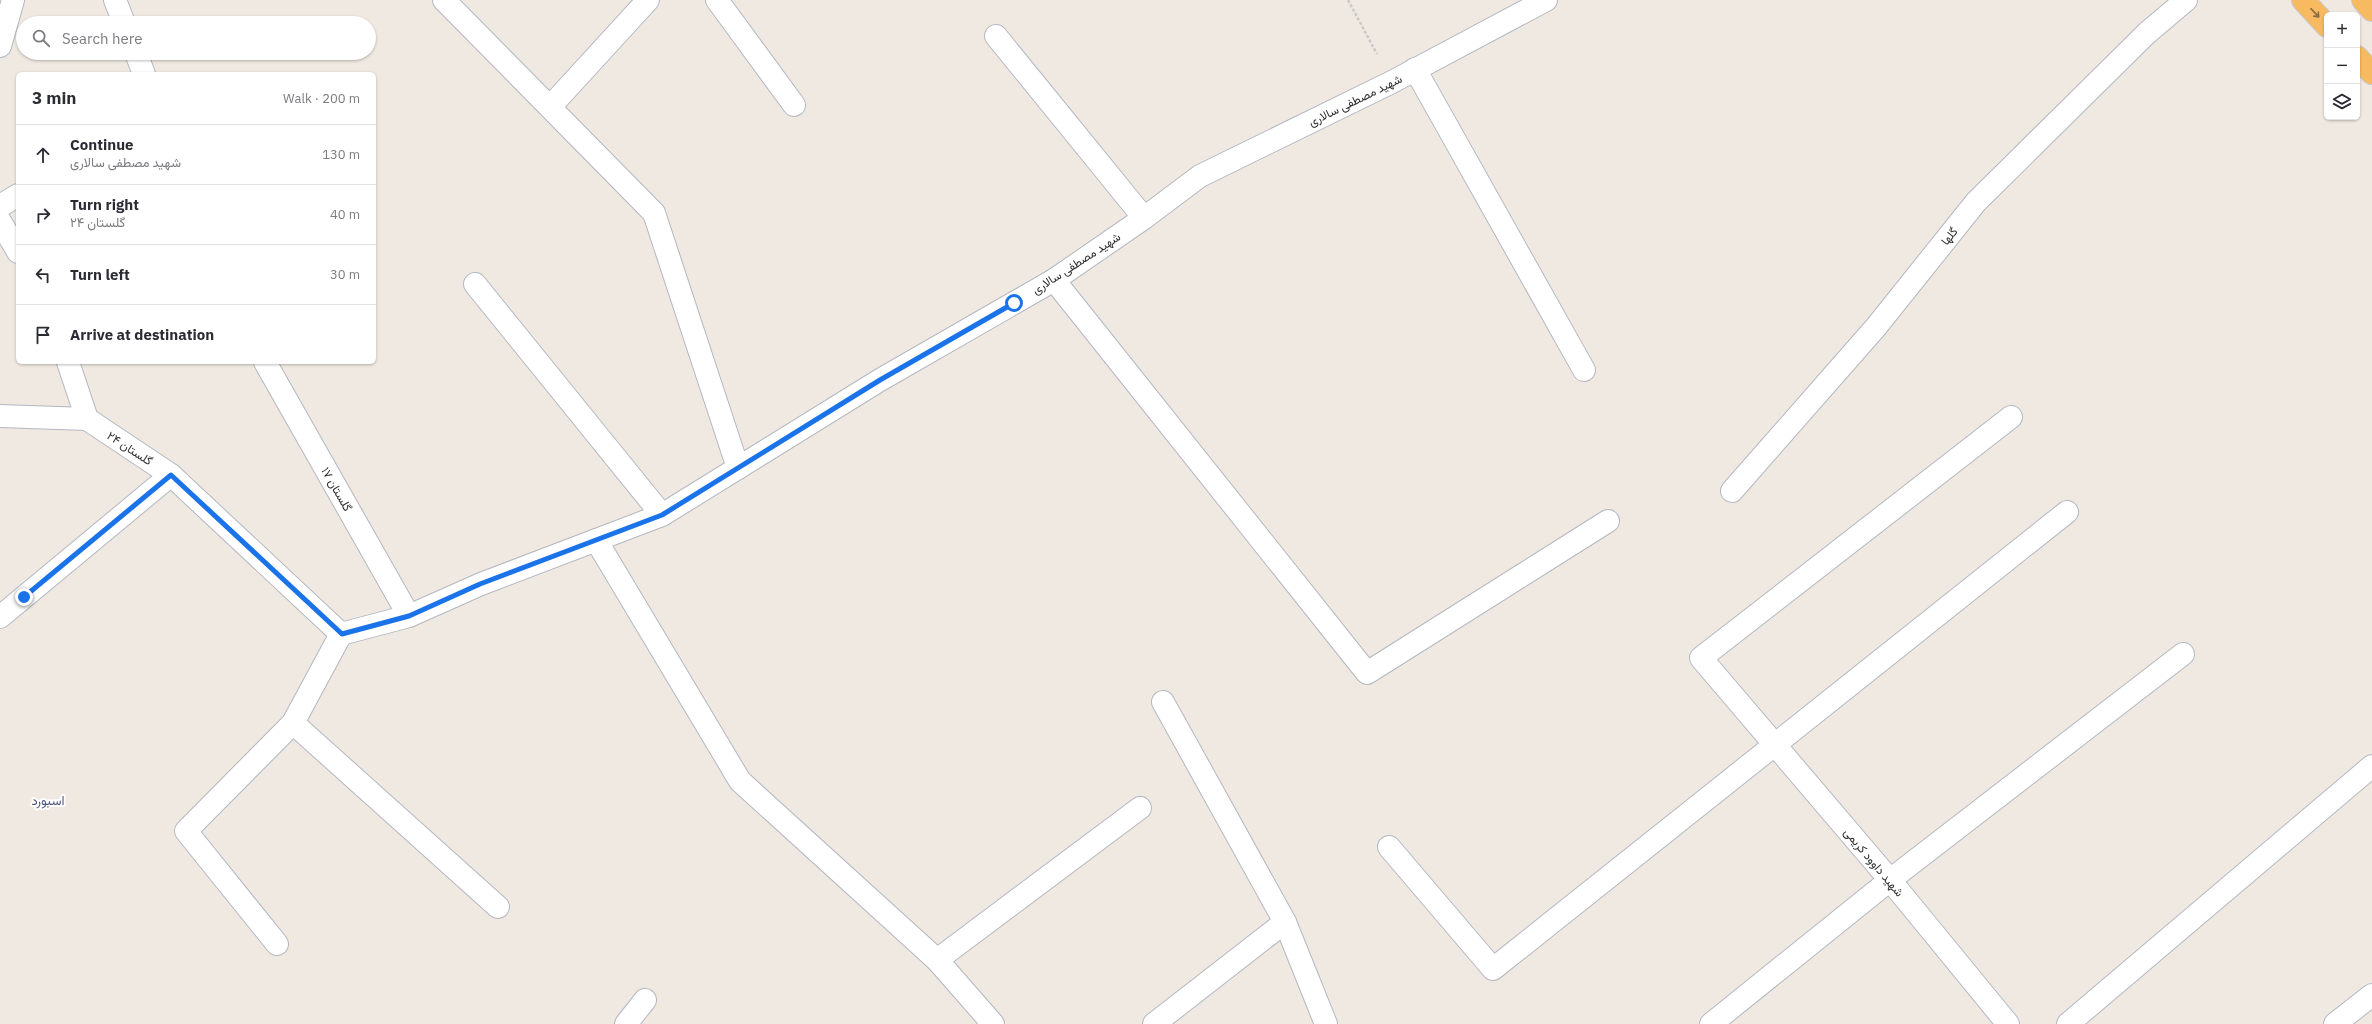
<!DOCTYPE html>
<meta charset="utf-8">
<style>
body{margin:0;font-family:"IBM Plex Sans",Vazirmatn,sans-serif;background:#f7f7f7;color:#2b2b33}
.controls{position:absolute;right:12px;top:12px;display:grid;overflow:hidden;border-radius:6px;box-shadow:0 1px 3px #0004}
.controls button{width:36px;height:36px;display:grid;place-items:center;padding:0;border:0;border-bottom:1px solid #e1e1e2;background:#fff;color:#2b2b33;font:20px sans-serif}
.stop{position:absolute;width:12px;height:12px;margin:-9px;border:3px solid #1a73e8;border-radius:50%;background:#fff}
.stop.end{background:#1a73e8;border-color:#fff;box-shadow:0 1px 4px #0008}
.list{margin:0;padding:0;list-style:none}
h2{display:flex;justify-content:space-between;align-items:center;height:52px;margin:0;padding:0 16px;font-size:17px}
h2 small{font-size:13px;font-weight:400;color:#7c7c81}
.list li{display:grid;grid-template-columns:26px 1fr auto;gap:12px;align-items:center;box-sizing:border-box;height:60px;padding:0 16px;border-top:1px solid #e1e1e2}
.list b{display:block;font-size:15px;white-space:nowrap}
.list p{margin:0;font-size:13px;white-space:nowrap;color:#7c7c81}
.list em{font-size:13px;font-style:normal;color:#7c7c81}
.icon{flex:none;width:22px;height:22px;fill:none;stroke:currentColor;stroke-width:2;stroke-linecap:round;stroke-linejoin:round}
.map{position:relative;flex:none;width:2372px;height:1024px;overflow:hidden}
.search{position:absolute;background:#fff;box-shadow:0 1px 3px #0004;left:16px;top:16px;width:360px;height:44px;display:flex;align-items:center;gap:10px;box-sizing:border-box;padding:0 14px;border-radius:22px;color:#7c7c81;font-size:15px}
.panel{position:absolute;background:#fff;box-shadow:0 1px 3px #0004;left:16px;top:72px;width:360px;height:292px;border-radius:6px}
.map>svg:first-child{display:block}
</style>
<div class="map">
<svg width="2372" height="1024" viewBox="0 0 2372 1024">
<rect width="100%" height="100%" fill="#efe9e1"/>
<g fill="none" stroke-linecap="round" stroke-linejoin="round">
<!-- minor casing -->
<g stroke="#b4b7c1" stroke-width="24">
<g id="minor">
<path d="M 115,0 L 124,23"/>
<path d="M 444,0 L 654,213 L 738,468"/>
<path d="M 717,0 L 794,105"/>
<path d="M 996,36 L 1144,218"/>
<path d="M 0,46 L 13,0"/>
<path d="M 136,53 L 144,74"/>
<path d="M 1415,69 L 1584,370"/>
<path d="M 550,107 L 648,0"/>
<path d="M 0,206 L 18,195"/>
<path d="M 0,221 L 18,252"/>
<path d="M 1054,280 L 1367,673 L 1608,521"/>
<path d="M 475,284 L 662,515"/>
<path d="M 68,362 L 87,419"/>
<path d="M 265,362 L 409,616"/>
<path d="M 0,416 L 87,419 L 171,475 L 341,634"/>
<path d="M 1732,491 L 1876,327 L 1976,202 L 2147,33 L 2186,0"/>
<path d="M 596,540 L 740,781 L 937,960 L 1140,808"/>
<path d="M 0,617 L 171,475"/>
<path d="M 341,634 L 409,616 L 481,584 L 662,515 L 880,380 L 1054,280 L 1144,218 L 1200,176 L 1392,82 L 1546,0"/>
<path d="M 1163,702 L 1285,922 L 1326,1024"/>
<path d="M 293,723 L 498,907"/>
<path d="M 1389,847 L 1493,969 L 2067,512"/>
<path d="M 277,944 L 186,831 L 293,723 L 341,634"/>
<path d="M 937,960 L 993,1024"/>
<path d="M 626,1024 L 645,1000"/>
<path d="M 1154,1024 L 1285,922"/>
<path d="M 1711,1024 L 1890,880 L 2183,654"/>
<path d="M 2008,1024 L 1890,880 L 1701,658 L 2011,417"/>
<path d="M 2068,1024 L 2372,766"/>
<path d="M 2335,1024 L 2372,995"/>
</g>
</g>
<!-- trunk casing -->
<g stroke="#c9c9c9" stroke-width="24">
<g id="trunk">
<path d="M 2303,0 L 2327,26"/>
<path d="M 2363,0 L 2372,10"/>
<path d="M 2357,57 L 2372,73"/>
</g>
</g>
<!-- path -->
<path stroke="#c9c9c9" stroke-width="2.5" stroke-dasharray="3 2" stroke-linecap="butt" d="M 1348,0 L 1377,54"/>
<!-- minor -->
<use href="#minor" stroke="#fff" stroke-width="22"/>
<!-- trunk -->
<use href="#trunk" stroke="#f8ba60" stroke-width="22"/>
</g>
<!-- one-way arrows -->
<defs><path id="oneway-shaft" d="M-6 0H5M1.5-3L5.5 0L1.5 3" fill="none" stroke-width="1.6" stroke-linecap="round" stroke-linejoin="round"/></defs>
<use stroke="#896d44" href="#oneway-shaft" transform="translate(2315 13) rotate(47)"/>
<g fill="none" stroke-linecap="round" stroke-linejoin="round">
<!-- route -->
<path stroke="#1a73e8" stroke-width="5" d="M 24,597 L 171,475 L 342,634 L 409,616 L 480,584 L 662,515 L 880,380 L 1014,303"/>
</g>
<g text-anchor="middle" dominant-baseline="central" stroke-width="4" stroke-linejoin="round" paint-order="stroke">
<!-- street labels -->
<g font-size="12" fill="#2e2e2e" stroke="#fff">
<text transform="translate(1355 100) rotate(-26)">شهید مصطفی سالاری</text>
<text transform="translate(1949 236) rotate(-51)">گلها</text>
<text transform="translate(1076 263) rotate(-33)">شهید مصطفی سالاری</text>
<text transform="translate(130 448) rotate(33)">گلستان ۲۴</text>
<text transform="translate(337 489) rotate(60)">گلستان ۱۷</text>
<text transform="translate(1874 862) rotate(50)">شهید داوود کریمی</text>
</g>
<!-- neighbourhood labels -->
<g font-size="13" fill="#4d5680" stroke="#fff">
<text x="48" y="800">اسبورد</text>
</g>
</g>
</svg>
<div class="controls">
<button>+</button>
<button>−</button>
<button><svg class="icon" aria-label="layers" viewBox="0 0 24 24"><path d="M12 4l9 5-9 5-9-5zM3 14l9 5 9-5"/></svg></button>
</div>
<div class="stop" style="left:1014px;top:303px"></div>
<div class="stop end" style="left:24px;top:597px"></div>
<div class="search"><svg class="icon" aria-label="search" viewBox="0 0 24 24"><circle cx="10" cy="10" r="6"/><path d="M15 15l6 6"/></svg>Search here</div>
<section class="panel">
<h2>3 min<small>Walk · 200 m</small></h2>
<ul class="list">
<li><svg class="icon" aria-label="ahead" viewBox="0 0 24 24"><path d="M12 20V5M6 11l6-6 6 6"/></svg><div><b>Continue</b><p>شهید مصطفی سالاری</p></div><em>130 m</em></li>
<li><svg class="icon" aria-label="right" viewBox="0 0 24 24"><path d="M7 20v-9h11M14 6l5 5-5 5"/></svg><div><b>Turn right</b><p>گلستان ۲۴</p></div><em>40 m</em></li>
<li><svg class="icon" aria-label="left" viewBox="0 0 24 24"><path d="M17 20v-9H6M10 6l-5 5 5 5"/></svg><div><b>Turn left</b></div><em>30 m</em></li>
<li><svg class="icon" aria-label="arrive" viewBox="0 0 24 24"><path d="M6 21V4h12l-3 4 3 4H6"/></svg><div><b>Arrive at destination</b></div></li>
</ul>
</section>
</div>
